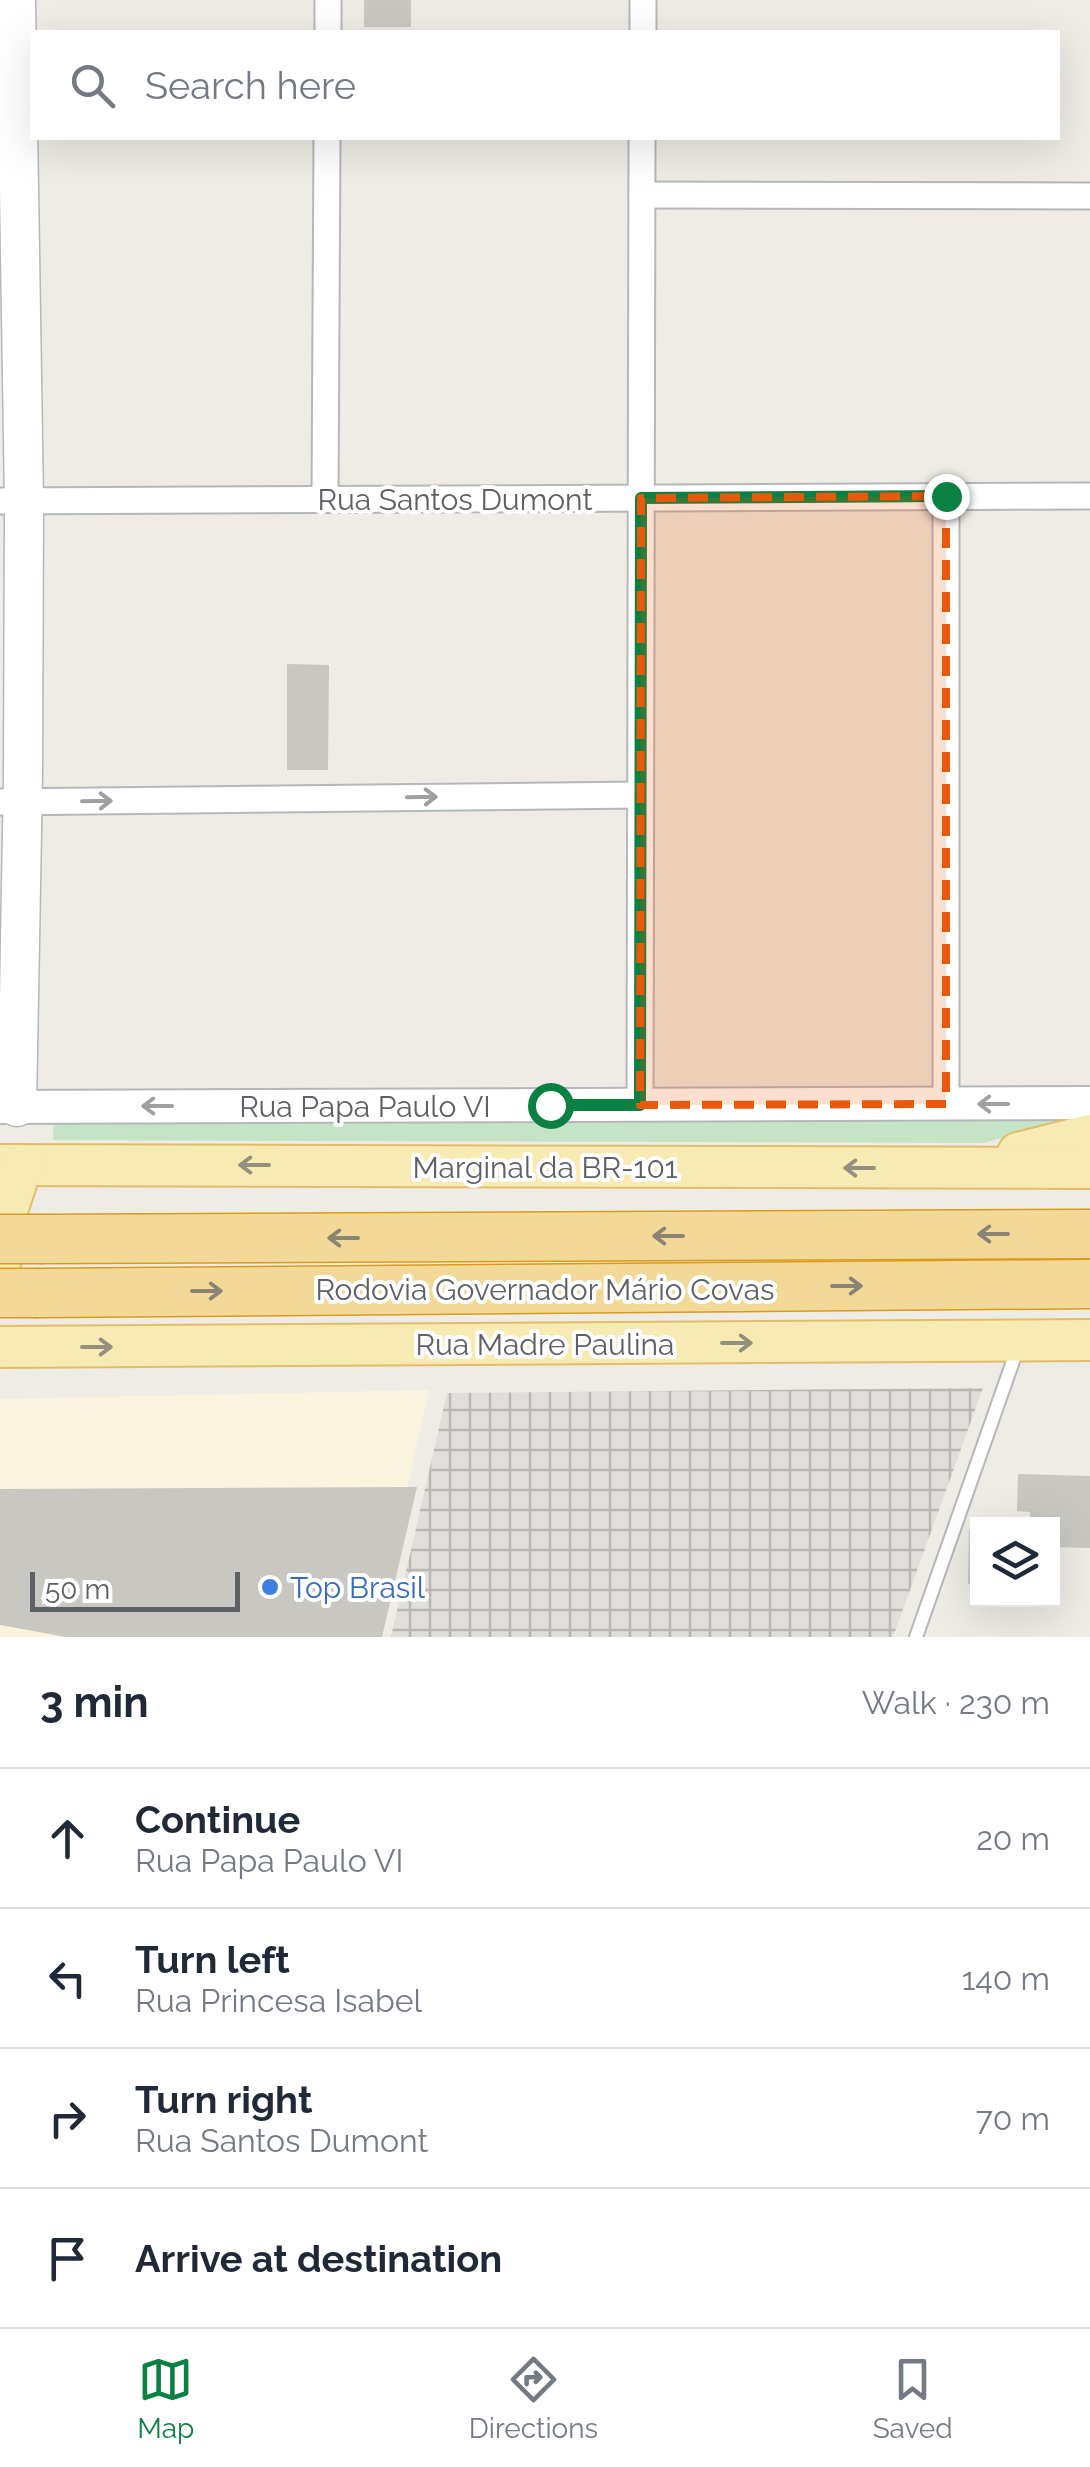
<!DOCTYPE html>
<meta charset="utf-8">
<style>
body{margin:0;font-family:Raleway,sans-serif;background:#f2f2f3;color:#1f2937}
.controls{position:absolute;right:30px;bottom:30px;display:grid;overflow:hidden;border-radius:0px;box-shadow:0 10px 40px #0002}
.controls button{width:90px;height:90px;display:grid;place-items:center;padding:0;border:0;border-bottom:2px solid #e0e1e3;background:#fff;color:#1f2937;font:50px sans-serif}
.scale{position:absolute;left:30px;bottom:25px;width:210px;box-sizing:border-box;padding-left:10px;border:5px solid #5d6064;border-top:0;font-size:28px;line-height:35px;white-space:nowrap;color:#5d6064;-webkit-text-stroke:8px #fff;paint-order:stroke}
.stop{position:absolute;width:30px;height:30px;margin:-22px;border:8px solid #0b8043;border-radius:50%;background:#fff}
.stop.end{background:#0b8043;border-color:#fff;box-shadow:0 2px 10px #0008}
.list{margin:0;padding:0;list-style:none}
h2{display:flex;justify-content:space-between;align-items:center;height:130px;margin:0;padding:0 40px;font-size:42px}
h2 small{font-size:32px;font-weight:400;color:#747a83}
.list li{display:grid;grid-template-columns:65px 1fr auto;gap:30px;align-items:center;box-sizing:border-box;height:140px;padding:0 40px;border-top:2px solid #e0e1e3}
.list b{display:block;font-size:38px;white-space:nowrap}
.list p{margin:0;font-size:32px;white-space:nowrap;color:#747a83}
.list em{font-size:32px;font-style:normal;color:#747a83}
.icon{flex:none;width:55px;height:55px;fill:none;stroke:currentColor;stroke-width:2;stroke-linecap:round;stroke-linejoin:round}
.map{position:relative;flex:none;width:1090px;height:1637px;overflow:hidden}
.search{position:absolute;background:#fff;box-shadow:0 10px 40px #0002;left:30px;right:30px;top:30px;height:110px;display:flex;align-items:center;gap:25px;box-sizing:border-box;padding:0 35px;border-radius:0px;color:#747a83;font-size:38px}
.sheet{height:690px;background:#fff}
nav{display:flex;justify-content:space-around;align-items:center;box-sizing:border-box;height:140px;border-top:2px solid #e0e1e3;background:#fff;font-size:28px;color:#747a83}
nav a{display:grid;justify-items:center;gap:5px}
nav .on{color:#0b8043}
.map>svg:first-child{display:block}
</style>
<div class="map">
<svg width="1090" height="1637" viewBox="0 0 1090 1637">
<defs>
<pattern id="industrial-grid" width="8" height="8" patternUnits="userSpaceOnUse" patternTransform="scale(2.5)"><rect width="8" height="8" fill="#e0deda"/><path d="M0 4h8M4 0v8" fill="none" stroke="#b9b7b4"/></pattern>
</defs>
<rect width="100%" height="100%" fill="#eeece5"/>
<!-- commercial -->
<path fill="#faf3de" d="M 429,1390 L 374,1637 L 0,1637 L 0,1399 Z"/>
<!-- industrial -->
<path fill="url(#industrial-grid)" d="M 983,1388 L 893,1637 L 391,1637 L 447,1393 Z"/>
<!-- green -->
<path fill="#c5e3c5" d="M 1086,1114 L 983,1143 L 53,1140 L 54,1115 Z"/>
<!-- building -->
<g fill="#c9c7c2">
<rect x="364" y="0" width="47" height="27"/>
<path d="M 287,664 L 329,665 L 328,770 L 287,770 Z"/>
<path d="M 1018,1474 L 1090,1476 L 1090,1548 L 1052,1547 L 1052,1524 L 1030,1524 L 1030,1512 L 1017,1511 Z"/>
<path d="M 417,1487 L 382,1637 L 66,1637 L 0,1625 L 0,1489 Z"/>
<path d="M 969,1529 L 978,1529 L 978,1584 L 968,1584 Z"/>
</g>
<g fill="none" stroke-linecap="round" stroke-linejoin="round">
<!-- service casing -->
<g stroke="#b6b7bb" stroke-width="16">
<path id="service" d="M 916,1637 L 1018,1347"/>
</g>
<!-- minor casing -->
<g stroke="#b6b7bb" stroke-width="29">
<g id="minor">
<path d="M 328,32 L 328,0"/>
<path d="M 643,32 L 643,0"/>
<path d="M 642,195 L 1090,196"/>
<path d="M 946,496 L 946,1104"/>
<path d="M 325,499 L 327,138"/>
<path d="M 0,501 L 1090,496"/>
<path d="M 0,802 L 640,795"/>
<path d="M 640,1105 L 642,138"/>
</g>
</g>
<!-- tertiary casing -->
<g stroke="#b6b7bb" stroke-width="36">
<path id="tertiary" d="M 0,1107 L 1090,1103"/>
</g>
<!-- secondary casing -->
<g stroke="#b4b7bb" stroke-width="41">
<path id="secondary" d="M 16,0 L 24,502 L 23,776 L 17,1107"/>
</g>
<!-- primary casing -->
<g stroke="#e3be6a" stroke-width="44">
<g id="primary">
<path d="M 1018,1153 L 1090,1135"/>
<path d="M 0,1165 L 1090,1168"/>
<path d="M 0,1263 L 3,1223 L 22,1165"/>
<path d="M 0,1347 L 1090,1340"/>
</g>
</g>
<!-- motorway casing -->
<g stroke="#db9a18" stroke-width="51">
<g id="motorway">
<path d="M 43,1239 L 1090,1234"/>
<path d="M 39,1293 L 1090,1284"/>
</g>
</g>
<!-- service -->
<use href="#service" stroke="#fff" stroke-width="12"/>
<!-- minor -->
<use href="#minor" stroke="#fff" stroke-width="25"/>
<!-- tertiary -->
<use href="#tertiary" stroke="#fff" stroke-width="32"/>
<!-- secondary -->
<use href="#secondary" stroke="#fff" stroke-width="38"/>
<!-- primary -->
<use href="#primary" stroke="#f7eab2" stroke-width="40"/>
<!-- motorway -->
<use href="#motorway" stroke="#f2d998" stroke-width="48"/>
<!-- motorway-bridge casing -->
<g stroke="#db9a18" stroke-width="51" stroke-linecap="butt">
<g id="motorway-bridge">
<path d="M 0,1239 L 43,1239"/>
<path d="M 0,1293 L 39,1293"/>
</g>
</g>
<!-- motorway-bridge -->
<use href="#motorway-bridge" stroke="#f2d998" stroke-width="48"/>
</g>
<!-- one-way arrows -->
<defs><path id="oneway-shaft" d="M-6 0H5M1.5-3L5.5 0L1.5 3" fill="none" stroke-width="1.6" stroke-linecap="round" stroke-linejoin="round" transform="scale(2.5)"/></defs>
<g stroke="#9ea0a2">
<use href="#oneway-shaft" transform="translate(422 797) rotate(-1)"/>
<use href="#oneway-shaft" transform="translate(97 801) rotate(-1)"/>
<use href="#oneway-shaft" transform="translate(993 1104) rotate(180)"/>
<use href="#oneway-shaft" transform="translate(157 1106) rotate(180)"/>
</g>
<g stroke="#93907f">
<use href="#oneway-shaft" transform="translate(254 1165) rotate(-180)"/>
<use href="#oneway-shaft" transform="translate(859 1168) rotate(-180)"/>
<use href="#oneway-shaft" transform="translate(737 1343)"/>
<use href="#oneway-shaft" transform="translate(97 1347)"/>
</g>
<g stroke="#8a8474">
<use href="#oneway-shaft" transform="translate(993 1234) rotate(180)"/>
<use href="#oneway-shaft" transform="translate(668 1236) rotate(180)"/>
<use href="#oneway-shaft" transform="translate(343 1238) rotate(180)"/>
<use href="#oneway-shaft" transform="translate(847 1286)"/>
<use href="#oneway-shaft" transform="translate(207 1291)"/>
</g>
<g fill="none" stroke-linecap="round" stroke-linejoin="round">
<!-- route -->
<path stroke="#0b8043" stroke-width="12" d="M 550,1105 L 640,1105 L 641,498 L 946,496"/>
</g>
<!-- marked area -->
<path fill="#e8590c" fill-opacity="0.2" stroke="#e8590c" stroke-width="8" stroke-dasharray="20 12" stroke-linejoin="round" d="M 946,496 L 946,1104 L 640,1105 L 641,498 Z"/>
<!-- markers -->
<circle fill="#3f7fe0" stroke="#fff" stroke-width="4" cx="270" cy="1587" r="10"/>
<g text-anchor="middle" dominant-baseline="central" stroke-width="8" stroke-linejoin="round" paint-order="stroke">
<!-- street labels -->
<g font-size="30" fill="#5d6064" stroke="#fff">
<text x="455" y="499">Rua Santos Dumont</text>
<text x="365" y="1106">Rua Papa Paulo VI</text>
<text x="545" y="1167">Marginal da BR-101</text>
<text x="545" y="1289">Rodovia Governador Mário Covas</text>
<text x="545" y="1344">Rua Madre Paulina</text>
</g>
<!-- shop labels -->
<g font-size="30" fill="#366cbe" stroke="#fff" text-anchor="start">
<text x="290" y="1587">Top Brasil</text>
</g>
</g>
</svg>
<div class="controls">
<button><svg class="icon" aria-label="layers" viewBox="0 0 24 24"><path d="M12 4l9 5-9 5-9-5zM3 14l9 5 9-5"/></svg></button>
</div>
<div class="scale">50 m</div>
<div class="stop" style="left:550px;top:1105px"></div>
<div class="stop end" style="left:946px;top:496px"></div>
<div class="search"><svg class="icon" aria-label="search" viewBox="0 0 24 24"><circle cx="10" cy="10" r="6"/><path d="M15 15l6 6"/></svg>Search here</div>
</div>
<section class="sheet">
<h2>3 min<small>Walk · 230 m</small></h2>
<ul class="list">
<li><svg class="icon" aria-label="ahead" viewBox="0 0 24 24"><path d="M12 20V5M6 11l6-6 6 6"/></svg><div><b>Continue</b><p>Rua Papa Paulo VI</p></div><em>20 m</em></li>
<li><svg class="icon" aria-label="left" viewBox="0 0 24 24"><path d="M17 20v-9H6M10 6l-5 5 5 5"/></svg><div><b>Turn left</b><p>Rua Princesa Isabel</p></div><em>140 m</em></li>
<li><svg class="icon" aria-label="right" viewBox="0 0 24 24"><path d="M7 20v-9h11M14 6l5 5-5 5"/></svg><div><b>Turn right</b><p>Rua Santos Dumont</p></div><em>70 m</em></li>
<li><svg class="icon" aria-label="arrive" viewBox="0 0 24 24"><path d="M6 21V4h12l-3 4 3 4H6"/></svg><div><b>Arrive at destination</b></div></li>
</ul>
</section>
<nav>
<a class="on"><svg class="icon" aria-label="map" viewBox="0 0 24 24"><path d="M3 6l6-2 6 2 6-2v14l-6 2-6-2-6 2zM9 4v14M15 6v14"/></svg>Map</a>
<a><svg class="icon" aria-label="directions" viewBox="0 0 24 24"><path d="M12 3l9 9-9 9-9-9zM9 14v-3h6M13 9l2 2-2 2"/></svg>Directions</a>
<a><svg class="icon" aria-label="saved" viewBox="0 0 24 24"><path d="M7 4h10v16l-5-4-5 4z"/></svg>Saved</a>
</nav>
